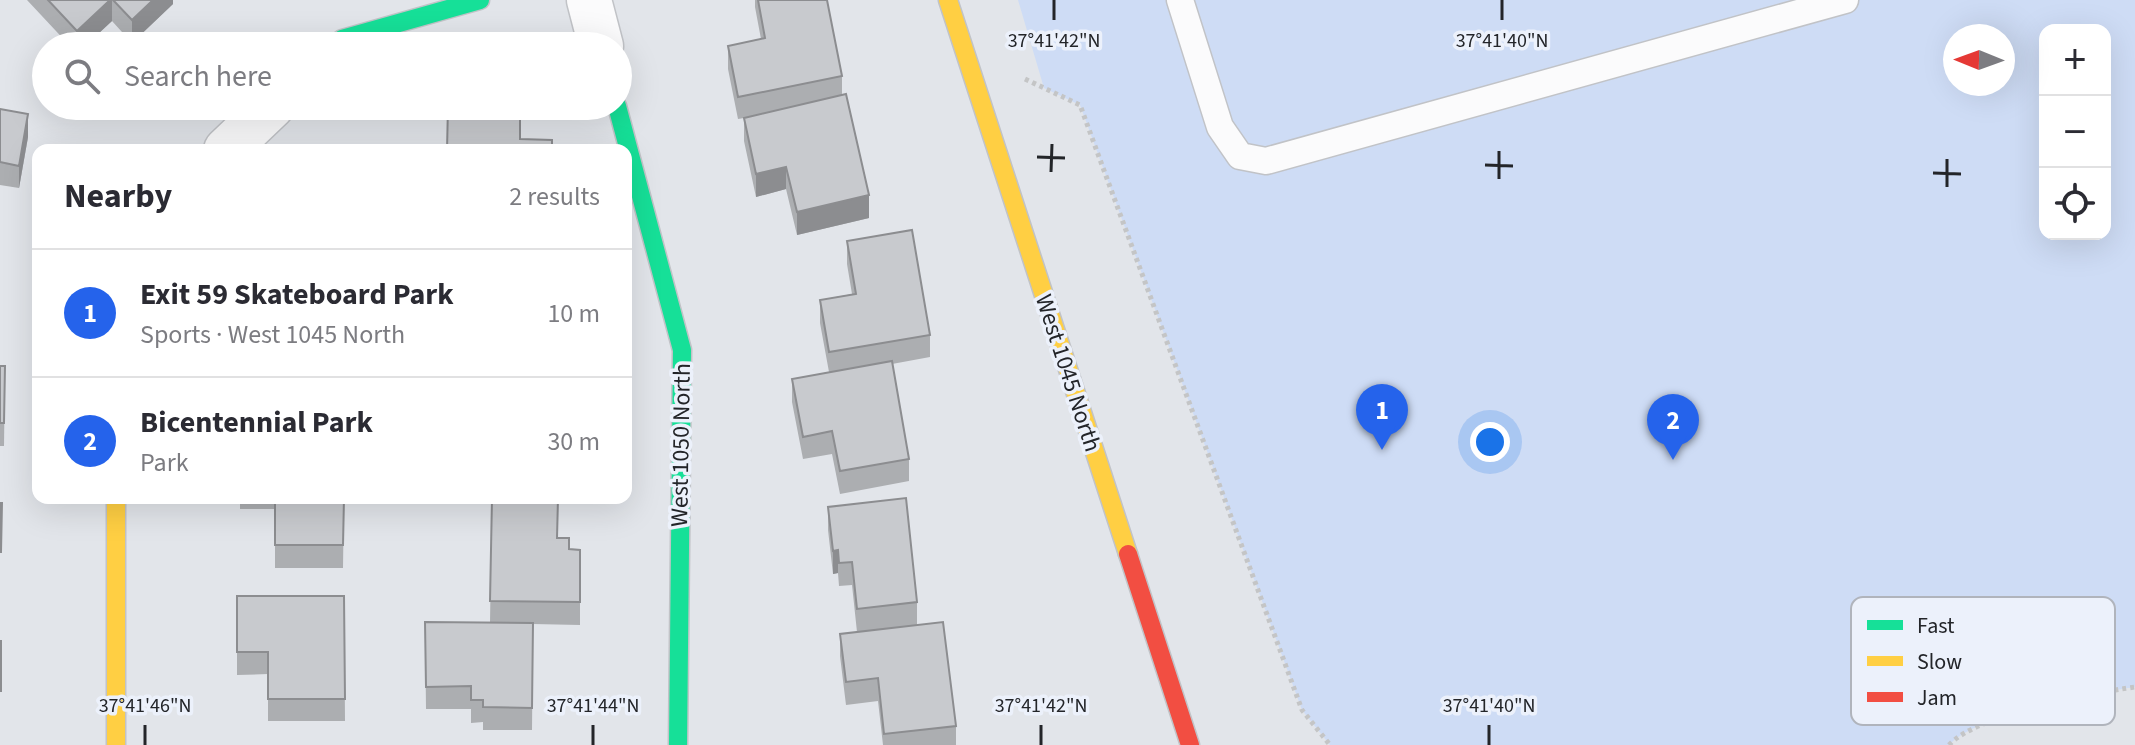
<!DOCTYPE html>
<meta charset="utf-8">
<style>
body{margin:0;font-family:"Source Sans 3",sans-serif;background:#f2f2f3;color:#2b2b33}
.controls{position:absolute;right:24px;top:24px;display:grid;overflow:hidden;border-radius:16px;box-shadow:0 8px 32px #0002}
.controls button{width:72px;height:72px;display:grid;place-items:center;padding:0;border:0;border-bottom:2px solid #e1e1e2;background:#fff;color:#2b2b33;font:40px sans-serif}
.compass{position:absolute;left:1943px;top:24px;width:72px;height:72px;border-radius:50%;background:#fff;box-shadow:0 8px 32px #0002;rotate:271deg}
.you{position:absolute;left:1490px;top:442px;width:28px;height:28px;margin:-20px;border:6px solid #fff;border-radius:50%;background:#1a73e8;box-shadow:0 0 0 12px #1a73e833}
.badge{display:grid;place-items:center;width:52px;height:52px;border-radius:50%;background:#2563eb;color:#fff;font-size:26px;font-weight:700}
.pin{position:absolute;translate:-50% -66px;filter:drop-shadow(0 2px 4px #0008)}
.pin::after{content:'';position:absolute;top:42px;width:28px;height:24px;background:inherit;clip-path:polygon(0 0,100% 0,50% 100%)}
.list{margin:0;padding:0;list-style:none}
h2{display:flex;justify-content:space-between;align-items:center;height:104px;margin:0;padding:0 32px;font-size:34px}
h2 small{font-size:26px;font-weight:400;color:#7c7c81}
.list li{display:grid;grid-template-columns:52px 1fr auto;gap:24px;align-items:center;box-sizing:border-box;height:128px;padding:0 32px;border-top:2px solid #e1e1e2}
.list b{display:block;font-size:30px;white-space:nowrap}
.list p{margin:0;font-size:26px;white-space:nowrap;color:#7c7c81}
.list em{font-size:26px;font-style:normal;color:#7c7c81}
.icon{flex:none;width:44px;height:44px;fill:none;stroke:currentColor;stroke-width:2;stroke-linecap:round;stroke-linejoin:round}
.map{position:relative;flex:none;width:2135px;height:745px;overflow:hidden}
.search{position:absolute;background:#fff;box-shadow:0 8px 32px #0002;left:32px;top:32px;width:600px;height:88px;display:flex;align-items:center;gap:20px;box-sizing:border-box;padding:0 28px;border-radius:44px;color:#7c7c81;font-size:30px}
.panel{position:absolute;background:#fff;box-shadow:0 8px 32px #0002;left:32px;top:144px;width:600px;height:360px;border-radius:16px}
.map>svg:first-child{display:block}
</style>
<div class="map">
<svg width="2135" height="745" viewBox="0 0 2135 745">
<rect width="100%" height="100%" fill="#e2e5ea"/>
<!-- green -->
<path fill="#cedcf5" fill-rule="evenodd" d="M 1018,0 L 2135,0 L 2135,687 C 2092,693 1977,714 1949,745 L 1330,745 L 1302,710 L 1080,105 L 1044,88 ZM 2045,30 L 2105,30 L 2105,234 L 2045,234 ZM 1955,36 L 2003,36 L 2003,84 L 1955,84 Z"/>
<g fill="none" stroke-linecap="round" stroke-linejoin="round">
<!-- lane casing -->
<g stroke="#c1c3c7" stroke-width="29">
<path id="lane" d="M 1180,0 L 1220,127 L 1240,156 L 1266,161 L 1845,0"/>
</g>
<!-- street casing -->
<g stroke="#c1c3c7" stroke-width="47">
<g id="street">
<path d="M 589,0 L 601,46"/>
<path d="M 226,150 L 272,106"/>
</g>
</g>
<!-- fast casing -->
<g stroke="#c1c3c7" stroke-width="21">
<g id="fast">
<path d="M 335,46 L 342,39 L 480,0"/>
<path d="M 617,106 L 682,350 L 678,745"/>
</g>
</g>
<!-- slow casing -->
<g stroke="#c1c3c7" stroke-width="21">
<g id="slow">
<path d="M 948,0 L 1128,554"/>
<path d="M 116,498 L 116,745"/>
</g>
</g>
<!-- jam casing -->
<g stroke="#c1c3c7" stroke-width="21">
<path id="jam" d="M 1128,554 L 1190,745"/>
</g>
<!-- path -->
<g stroke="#c4c5c6" stroke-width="5" stroke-dasharray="4 4" stroke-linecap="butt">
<path d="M 1025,79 L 1080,105 L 1302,710 L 1330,745"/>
<path d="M 1949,745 C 1977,714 2092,693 2135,687"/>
</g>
<!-- lane -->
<use href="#lane" stroke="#fbfbfc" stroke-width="26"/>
<!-- street -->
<use href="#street" stroke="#fbfbfc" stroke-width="44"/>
<!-- fast -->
<use href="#fast" stroke="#16e098" stroke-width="18"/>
<!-- slow -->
<use href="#slow" stroke="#ffcf43" stroke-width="18"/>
<!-- jam -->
<use href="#jam" stroke="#f24e42" stroke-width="18"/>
</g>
<!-- wall -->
<g fill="#acaeb1">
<path d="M 27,0 L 173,0 L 173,4 L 132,43 L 112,21 L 85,46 L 70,46 Z"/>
<path d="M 755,0 L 827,0 L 842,76 L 842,95 L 869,218 L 797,235 L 786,189 L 756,197 L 744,141 L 744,118 L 738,119 L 728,69 L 728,46 L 761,39 L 755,7 Z"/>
<path d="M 0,109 L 28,137 L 19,188 L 0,185 Z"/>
<path d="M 847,241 L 930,335 L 930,357 L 892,364 L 909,459 L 909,481 L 840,494 L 832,454 L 803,459 L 792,402 L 792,379 L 829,372 L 820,323 L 820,300 L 852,294 L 847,264 Z"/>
<path d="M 0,366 L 5,366 L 4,446 L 0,446 Z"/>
<path d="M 240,498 L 344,498 L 343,568 L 275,568 L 275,509 L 240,509 Z"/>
<path d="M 492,498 L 558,538 L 569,549 L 580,550 L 580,625 L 533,624 L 532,730 L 483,730 L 483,722 L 471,723 L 471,709 L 426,709 L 425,622 L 490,623 Z"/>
<path d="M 828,507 L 917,602 L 917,625 L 956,726 L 956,745 L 883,745 L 878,701 L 846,705 L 840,656 L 840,634 L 857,632 L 852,585 L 839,586 L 838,573 L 833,574 L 828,530 Z"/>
<path d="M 237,596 L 344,596 L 345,721 L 268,721 L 268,674 L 237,675 Z"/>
</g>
<!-- shaded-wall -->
<g fill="#8c8d90">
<path d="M 110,0 L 112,0 L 112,21 L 85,46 L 77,46 L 77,31 Z"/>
<path d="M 153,0 L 173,0 L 173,4 L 132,43 L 132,20 Z"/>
<path d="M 28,114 L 28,137 L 19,188 L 19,166 Z"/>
<path d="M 786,167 L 786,189 L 756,197 L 756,174 Z"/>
<path d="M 869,195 L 869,218 L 797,235 L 797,212 Z"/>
<path d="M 838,550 L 838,573 L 833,574 L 833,551 Z"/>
</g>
<!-- building -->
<g fill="#c8cace" stroke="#8c8d90" stroke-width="2">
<path d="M 48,0 L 110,0 L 77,31 Z"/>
<path d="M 113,0 L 153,0 L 132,20 Z"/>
<path d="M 758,0 L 827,0 L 842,76 L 738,97 L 728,46 L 765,38 Z"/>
<path d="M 846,94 L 869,195 L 797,212 L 786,167 L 756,174 L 744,118 Z"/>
<path d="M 448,106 L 520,106 L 520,139 L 552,140 L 552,150 L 447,150 Z"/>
<path d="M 0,109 L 28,114 L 19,166 L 0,162 Z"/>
<path d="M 912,230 L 930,335 L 829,352 L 820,300 L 856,294 L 847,241 Z"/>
<path d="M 892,361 L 909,459 L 840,471 L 832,431 L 803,437 L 792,379 Z"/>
<path d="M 0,366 L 5,366 L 4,423 L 0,423 Z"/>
<path d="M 275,498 L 344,498 L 343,545 L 275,545 Z"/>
<path d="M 492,498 L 558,498 L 557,538 L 569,538 L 569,549 L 580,550 L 580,602 L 490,601 Z"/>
<path d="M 906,498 L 917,602 L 857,609 L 852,562 L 839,563 L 838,550 L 833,551 L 828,507 Z"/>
<path d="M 0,503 L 2,503 L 1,552 L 0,552 Z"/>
<path d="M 237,596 L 344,596 L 345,699 L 268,699 L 268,652 L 237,652 Z"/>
<path d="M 425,622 L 533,623 L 532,708 L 483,707 L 483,700 L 471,700 L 471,686 L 426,687 Z"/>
<path d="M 943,622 L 956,726 L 884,734 L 878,678 L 846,682 L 840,634 Z"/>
<rect x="0" y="641" width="1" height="50"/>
</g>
<!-- ticks -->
<path fill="none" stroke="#232529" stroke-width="3" d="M 1054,20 L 1054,0M 1502,20 L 1502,0M 1037,157 L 1065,158M 1485,165 L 1513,166M 1051,172 L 1052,144M 1933,173 L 1961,174M 1499,179 L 1499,151M 1947,187 L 1947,159M 145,745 L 145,725M 593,745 L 593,725M 1041,745 L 1041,725M 1489,745 L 1489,725"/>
<g text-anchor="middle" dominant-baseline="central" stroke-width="7" stroke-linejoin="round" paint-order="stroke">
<!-- street labels -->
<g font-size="24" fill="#232529" stroke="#ecf1fb">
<text transform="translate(1068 373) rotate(72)">West 1045 North</text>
<text transform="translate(681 445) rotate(-89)">West 1050 North</text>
</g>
</g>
<!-- legend -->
<rect x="1851" y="597" width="264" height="128" rx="12" fill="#ecf1fb" stroke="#b0b4bc" stroke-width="2"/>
<rect x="1867" y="620" width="36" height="10" fill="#16e098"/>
<rect x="1867" y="656" width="36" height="10" fill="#ffcf43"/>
<rect x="1867" y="692" width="36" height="10" fill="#f24e42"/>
<g font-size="22" fill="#232529">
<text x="1917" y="633">Fast</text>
<text x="1917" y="669">Slow</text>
<text x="1917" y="705">Jam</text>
</g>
<g font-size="20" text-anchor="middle" fill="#232529" stroke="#ecf1fb" stroke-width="7" stroke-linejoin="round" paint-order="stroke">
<text x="1054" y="47">37°41'42"N</text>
<text x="1502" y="47">37°41'40"N</text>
<text x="145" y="712">37°41'46"N</text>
<text x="593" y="712">37°41'44"N</text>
<text x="1041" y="712">37°41'42"N</text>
<text x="1489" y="712">37°41'40"N</text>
</g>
</svg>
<div class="controls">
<button>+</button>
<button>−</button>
<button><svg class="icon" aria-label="locate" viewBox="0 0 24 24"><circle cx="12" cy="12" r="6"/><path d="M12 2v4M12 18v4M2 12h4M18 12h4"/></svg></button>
</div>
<svg class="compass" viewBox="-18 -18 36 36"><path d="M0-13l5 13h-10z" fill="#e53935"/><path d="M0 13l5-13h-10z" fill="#7c7c81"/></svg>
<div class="you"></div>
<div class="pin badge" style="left:1382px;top:450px">1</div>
<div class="pin badge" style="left:1673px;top:460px">2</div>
<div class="search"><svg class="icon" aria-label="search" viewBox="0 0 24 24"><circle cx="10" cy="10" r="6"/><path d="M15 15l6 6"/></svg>Search here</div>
<section class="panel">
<h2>Nearby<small>2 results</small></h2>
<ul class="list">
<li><span class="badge">1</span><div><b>Exit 59 Skateboard Park</b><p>Sports · West 1045 North</p></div><em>10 m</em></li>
<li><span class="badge">2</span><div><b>Bicentennial Park</b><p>Park</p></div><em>30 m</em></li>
</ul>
</section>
</div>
